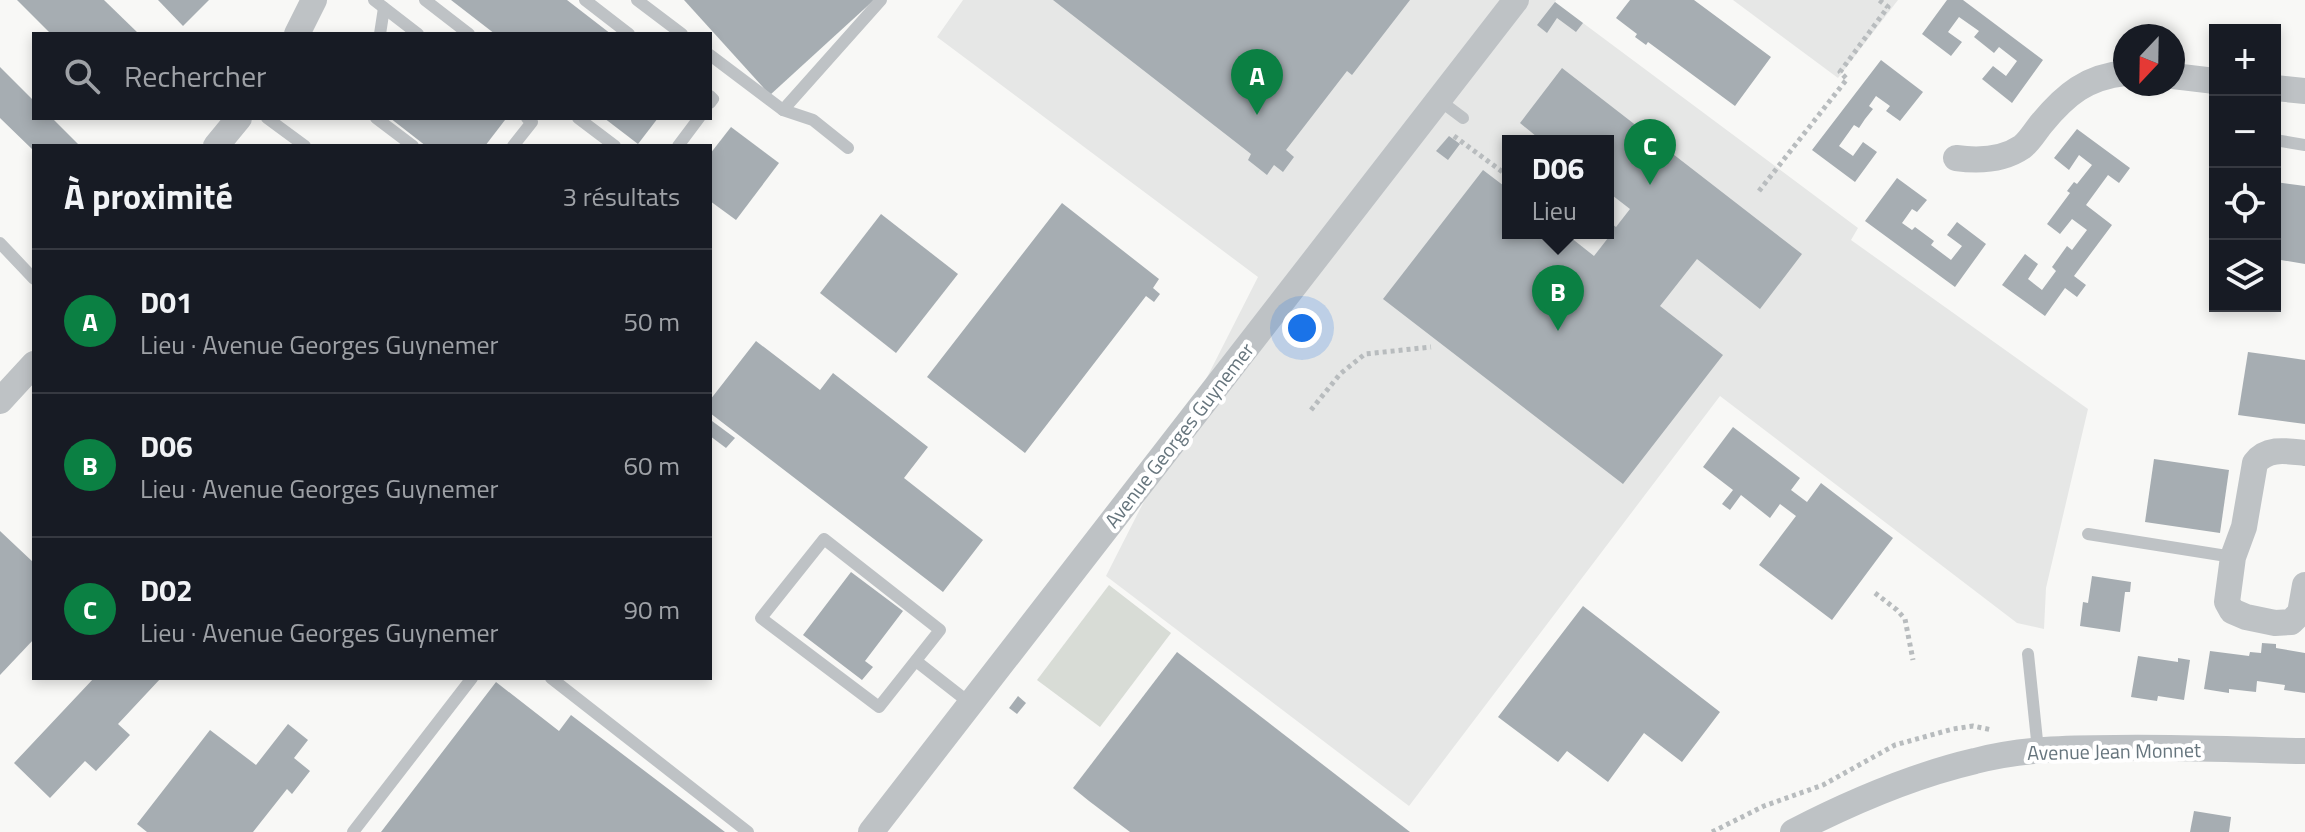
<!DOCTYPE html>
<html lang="fr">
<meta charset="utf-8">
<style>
body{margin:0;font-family:"Titillium Web",sans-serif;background:#242831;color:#f1f3f6}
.controls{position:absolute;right:24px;top:24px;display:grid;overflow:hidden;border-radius:0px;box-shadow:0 4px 12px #0003}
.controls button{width:72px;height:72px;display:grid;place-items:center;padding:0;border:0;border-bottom:2px solid #363941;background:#171b24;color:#f1f3f6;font:40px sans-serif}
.compass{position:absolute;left:2113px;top:24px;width:72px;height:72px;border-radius:50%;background:#171b24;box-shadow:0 4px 12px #0003;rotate:202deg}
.you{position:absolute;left:1302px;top:328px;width:28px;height:28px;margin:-20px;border:6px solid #fff;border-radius:50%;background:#1a73e8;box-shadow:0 0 0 12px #1a73e833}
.badge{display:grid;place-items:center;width:52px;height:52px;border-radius:50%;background:#0b8043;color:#fff;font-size:26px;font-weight:700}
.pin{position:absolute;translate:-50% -66px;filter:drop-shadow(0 2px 4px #0008)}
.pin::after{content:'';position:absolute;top:42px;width:28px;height:24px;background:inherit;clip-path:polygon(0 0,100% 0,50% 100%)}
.popup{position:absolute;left:1502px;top:135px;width:112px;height:104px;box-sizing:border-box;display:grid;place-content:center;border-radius:0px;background:#171b24;filter:drop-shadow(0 2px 6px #0005);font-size:26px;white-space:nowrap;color:#9ea1a6}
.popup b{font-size:30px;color:#f1f3f6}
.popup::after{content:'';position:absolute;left:50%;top:100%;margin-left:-16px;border:16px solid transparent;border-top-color:#171b24}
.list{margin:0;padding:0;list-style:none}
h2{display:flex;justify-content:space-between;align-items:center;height:104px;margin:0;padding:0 32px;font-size:34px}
h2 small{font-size:26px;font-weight:400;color:#9ea1a6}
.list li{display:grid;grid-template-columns:52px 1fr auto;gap:24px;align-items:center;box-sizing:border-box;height:144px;padding:0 32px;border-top:2px solid #363941}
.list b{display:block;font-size:30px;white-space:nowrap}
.list p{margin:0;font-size:26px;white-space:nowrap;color:#9ea1a6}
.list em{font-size:26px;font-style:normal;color:#9ea1a6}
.icon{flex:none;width:44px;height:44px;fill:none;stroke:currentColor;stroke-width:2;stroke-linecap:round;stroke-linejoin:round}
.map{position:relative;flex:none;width:2305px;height:832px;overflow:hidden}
.search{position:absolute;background:#171b24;box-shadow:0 4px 12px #0003;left:32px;top:32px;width:680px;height:88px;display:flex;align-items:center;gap:20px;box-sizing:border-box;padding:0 28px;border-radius:0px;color:#9ea1a6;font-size:30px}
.panel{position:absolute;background:#171b24;box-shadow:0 4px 12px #0003;left:32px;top:144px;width:680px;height:536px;border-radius:0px}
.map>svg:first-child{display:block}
</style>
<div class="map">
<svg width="2305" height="832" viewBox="0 0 2305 832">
<rect width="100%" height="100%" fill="#f8f8f6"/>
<!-- built -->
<g fill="#e6e7e6" fill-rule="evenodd">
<path d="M 963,0 L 1556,0 L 1555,2 L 1583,23 L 1858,228 L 1851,240 L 2088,409 L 2046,588 L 2044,629 L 2017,623 L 1720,396 L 1409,806 L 1106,576 L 1258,277 L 937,37 ZM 1508,141 L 1608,141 L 1608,233 L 1508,233 Z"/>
<path d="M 1733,0 L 1898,0 L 1838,78 Z"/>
</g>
<!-- green -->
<path fill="#d8dcd6" d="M 1109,585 L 1171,633 L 1100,727 L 1037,680 Z"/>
<!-- building -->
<g fill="#a6adb2">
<path d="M 17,0 L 104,0 L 139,34 L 51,34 Z"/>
<path d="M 158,0 L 209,0 L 183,26 Z"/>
<path d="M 451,0 L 567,0 L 611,34 L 495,34 Z"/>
<path d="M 684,0 L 874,0 L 770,95 Z"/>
<path d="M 1053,0 L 1410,0 L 1352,75 L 1347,71 L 1286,150 L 1294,157 L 1283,172 L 1274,165 L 1267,175 L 1248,160 L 1251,154 Z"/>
<path d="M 1630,0 L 1694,0 L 1771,57 L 1735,106 L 1648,42 L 1646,45 L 1635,37 L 1637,34 L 1616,18 Z"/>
<path d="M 1947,0 L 1963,0 L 2043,60 L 2012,103 L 1982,79 L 1993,66 L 2006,76 L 2017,61 L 1999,47 L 1994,53 L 1974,37 L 1979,31 L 1959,17 L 1948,32 L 1962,42 L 1951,56 L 1922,34 Z"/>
<path d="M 1555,2 L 1583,23 L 1576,32 L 1557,18 L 1547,33 L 1537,25 Z"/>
<path d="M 1881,60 L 1923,92 L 1900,121 L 1886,111 L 1890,106 L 1876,96 L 1869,106 L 1873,109 L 1865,119 L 1859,128 L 1854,125 L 1839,146 L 1853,156 L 1863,142 L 1877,152 L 1855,182 L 1812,150 Z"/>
<path d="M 0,67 L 34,101 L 34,118 L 52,118 L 80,146 L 34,146 L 34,151 L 0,118 Z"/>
<path d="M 1562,68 L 1802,254 L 1760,309 L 1697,259 L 1660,306 L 1723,355 L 1623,484 L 1383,299 L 1483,170 L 1508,189 L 1508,233 L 1574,233 L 1570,237 L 1594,256 L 1608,238 L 1601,233 L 1608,233 L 1608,221 L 1616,227 L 1630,209 L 1608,192 L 1608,141 L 1542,141 L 1520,123 Z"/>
<path d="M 390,118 L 503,118 L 505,120 L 485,146 L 426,146 Z"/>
<path d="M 604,118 L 658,118 L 638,144 Z"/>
<path d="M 731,127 L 779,163 L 736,220 L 710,201 L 710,154 Z"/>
<path d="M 2077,129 L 2130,168 L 2119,183 L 2108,175 L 2086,205 L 2112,225 L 2074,276 L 2086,285 L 2077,297 L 2065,288 L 2045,316 L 2002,285 L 2025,254 L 2038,264 L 2028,279 L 2042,290 L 2056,271 L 2052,267 L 2067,246 L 2072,250 L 2087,230 L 2072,219 L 2060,234 L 2047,224 L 2070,193 L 2067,191 L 2074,182 L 2077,184 L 2092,165 L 2079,155 L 2069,170 L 2054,158 Z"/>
<path d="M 1449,136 L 1460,144 L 1448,160 L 1436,151 Z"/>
<path d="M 1897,178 L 1927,200 L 1917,212 L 1912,209 L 1902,223 L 1912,230 L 1915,227 L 1934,241 L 1931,245 L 1951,260 L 1962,246 L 1947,235 L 1957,222 L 1986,244 L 1955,287 L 1865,221 Z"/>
<path d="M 2275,182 L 2305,186 L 2305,264 L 2275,259 Z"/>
<path d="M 1062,203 L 1159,279 L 1153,288 L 1160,294 L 1154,302 L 1146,296 L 1025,453 L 927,377 Z"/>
<path d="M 881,214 L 958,274 L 896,353 L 820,293 Z"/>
<path d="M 756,341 L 820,390 L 833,373 L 928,447 L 904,478 L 983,540 L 943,592 L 710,413 L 710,400 Z"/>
<path d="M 2248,352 L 2305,360 L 2305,424 L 2238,415 Z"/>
<path d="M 712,421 L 735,438 L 726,448 L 710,436 L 710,424 Z"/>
<path d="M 1733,427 L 1800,478 L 1791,490 L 1807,502 L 1821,483 L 1893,538 L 1832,620 L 1759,565 L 1796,516 L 1780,504 L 1770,518 L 1741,495 L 1730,510 L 1722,504 L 1733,490 L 1703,467 Z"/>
<path d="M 2154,459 L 2229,470 L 2220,533 L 2145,522 Z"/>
<path d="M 0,531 L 34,563 L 34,639 L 0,675 Z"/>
<path d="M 851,572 L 903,611 L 865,661 L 873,667 L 862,680 L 803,635 Z"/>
<path d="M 2092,576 L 2131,582 L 2130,592 L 2125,592 L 2120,632 L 2080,626 L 2083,602 L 2088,603 Z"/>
<path d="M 1583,606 L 1720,712 L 1682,762 L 1644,733 L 1608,782 L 1567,751 L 1558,762 L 1498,717 Z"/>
<path d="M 2262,643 L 2276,644 L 2276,648 L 2305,653 L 2305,693 L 2284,690 L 2285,685 L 2257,681 L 2256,692 L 2229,689 L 2229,693 L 2204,689 L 2210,651 L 2249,656 L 2250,652 L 2261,653 Z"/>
<path d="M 1177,652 L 1194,665 L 1410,832 L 1130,832 L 1089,801 L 1073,788 Z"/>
<path d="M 2138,656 L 2178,662 L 2178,658 L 2190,660 L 2184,700 L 2158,696 L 2157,701 L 2131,697 Z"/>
<path d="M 94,678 L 161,678 L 118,724 L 130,735 L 96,771 L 85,761 L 50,798 L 14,763 Z"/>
<path d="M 496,682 L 559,731 L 571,715 L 725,832 L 381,832 Z"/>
<path d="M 1018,696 L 1026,703 L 1017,714 L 1009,708 Z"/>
<path d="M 288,724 L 308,740 L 294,758 L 310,771 L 292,794 L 287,789 L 253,832 L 147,832 L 137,824 L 210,730 L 256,765 Z"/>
<path d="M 2194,811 L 2231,817 L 2229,832 L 2190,832 Z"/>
</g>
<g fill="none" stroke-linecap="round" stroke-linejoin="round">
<!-- path -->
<g stroke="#b8bcbe" stroke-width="5" stroke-dasharray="4 4" stroke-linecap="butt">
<path d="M 1454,136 L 1508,176"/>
<path d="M 1759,191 L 1847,79 L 1840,72 L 1888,7 L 1879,0"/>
<path d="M 1311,410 L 1340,374 L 1365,354 L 1431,347"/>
<path d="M 1875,593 L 1897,610 L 1905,619 L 1913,660"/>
<path d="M 1712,832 L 1764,806 L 1823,785 L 1895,745 L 1953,729 L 1973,726 L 1992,730"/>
</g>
<!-- service -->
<g stroke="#bec2c5" stroke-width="12">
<path d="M 374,0 L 418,34"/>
<path d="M 425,0 L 469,34"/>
<path d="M 585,0 L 629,34"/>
<path d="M 637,0 L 682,34"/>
<path d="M 380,34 L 384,8"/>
<path d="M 710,55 L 783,110 L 813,120 L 848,148"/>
<path d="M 710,96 L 713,99 L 710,103"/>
<path d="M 1439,100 L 1463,118"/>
<path d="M 783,110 L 881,0"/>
<path d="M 267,118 L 305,146"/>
<path d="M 376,118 L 413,146"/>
<path d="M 578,118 L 615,146"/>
<path d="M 2275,140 L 2305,145"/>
<path d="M 513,146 L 532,122 L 527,118"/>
<path d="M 678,146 L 699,118"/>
<path d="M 0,243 L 34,279"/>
<path d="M 2088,534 L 2233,557"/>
<path d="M 824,539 L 940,630 L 879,707 L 761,618 Z"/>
<path d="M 2028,654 L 2038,750"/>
<path d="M 916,661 L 971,704"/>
<path d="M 551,678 L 748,832"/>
<path d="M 353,832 L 472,678"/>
</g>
<!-- minor -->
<g stroke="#bec2c5" stroke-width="26">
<path d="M 297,34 L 314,0"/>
<path d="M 2173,76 L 2215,81"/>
<path d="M 2275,88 L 2305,91"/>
<path d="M 216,146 L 239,118"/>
<path d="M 1956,158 C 1978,161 2003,160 2022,147 C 2030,141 2036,130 2042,123 C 2066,94 2087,77 2125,73"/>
<path d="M 0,401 L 34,364"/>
<path d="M 2305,453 C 2287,451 2267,447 2255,463 L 2244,527 L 2233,557 L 2227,602 L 2232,611 L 2246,617 L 2275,623 L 2291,622 L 2300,613 L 2305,585"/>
<path d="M 871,832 L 1516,0"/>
<path d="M 1793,832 C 1851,802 1911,776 1975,761 C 2021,749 2068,748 2115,748 C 2178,747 2242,750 2305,751"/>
</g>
</g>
<g text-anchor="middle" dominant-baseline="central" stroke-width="8" stroke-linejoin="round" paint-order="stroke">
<!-- street labels -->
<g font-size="20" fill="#66757d" stroke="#fff">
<text transform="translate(1179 435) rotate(-52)">Avenue Georges Guynemer</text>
<text transform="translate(2114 751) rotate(-1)">Avenue Jean Monnet</text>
</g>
</g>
</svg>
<div class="controls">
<button>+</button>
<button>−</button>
<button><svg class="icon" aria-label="locate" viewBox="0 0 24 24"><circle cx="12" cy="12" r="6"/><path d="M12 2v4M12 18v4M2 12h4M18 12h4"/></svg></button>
<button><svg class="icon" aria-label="layers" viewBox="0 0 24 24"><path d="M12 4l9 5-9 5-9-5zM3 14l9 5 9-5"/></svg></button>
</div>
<svg class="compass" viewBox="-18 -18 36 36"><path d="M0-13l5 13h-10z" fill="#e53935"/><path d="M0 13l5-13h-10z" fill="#9ea1a6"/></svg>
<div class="you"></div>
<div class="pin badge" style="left:1257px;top:115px">A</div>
<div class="pin badge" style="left:1558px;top:331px">B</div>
<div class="popup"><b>D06</b>Lieu</div>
<div class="pin badge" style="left:1650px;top:185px">C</div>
<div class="search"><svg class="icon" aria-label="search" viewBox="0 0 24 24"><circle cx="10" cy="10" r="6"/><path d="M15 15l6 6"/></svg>Rechercher</div>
<section class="panel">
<h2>À proximité<small>3 résultats</small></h2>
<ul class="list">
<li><span class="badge">A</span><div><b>D01</b><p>Lieu · Avenue Georges Guynemer</p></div><em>50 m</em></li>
<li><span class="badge">B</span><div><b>D06</b><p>Lieu · Avenue Georges Guynemer</p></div><em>60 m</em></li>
<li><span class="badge">C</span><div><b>D02</b><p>Lieu · Avenue Georges Guynemer</p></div><em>90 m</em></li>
</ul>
</section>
</div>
